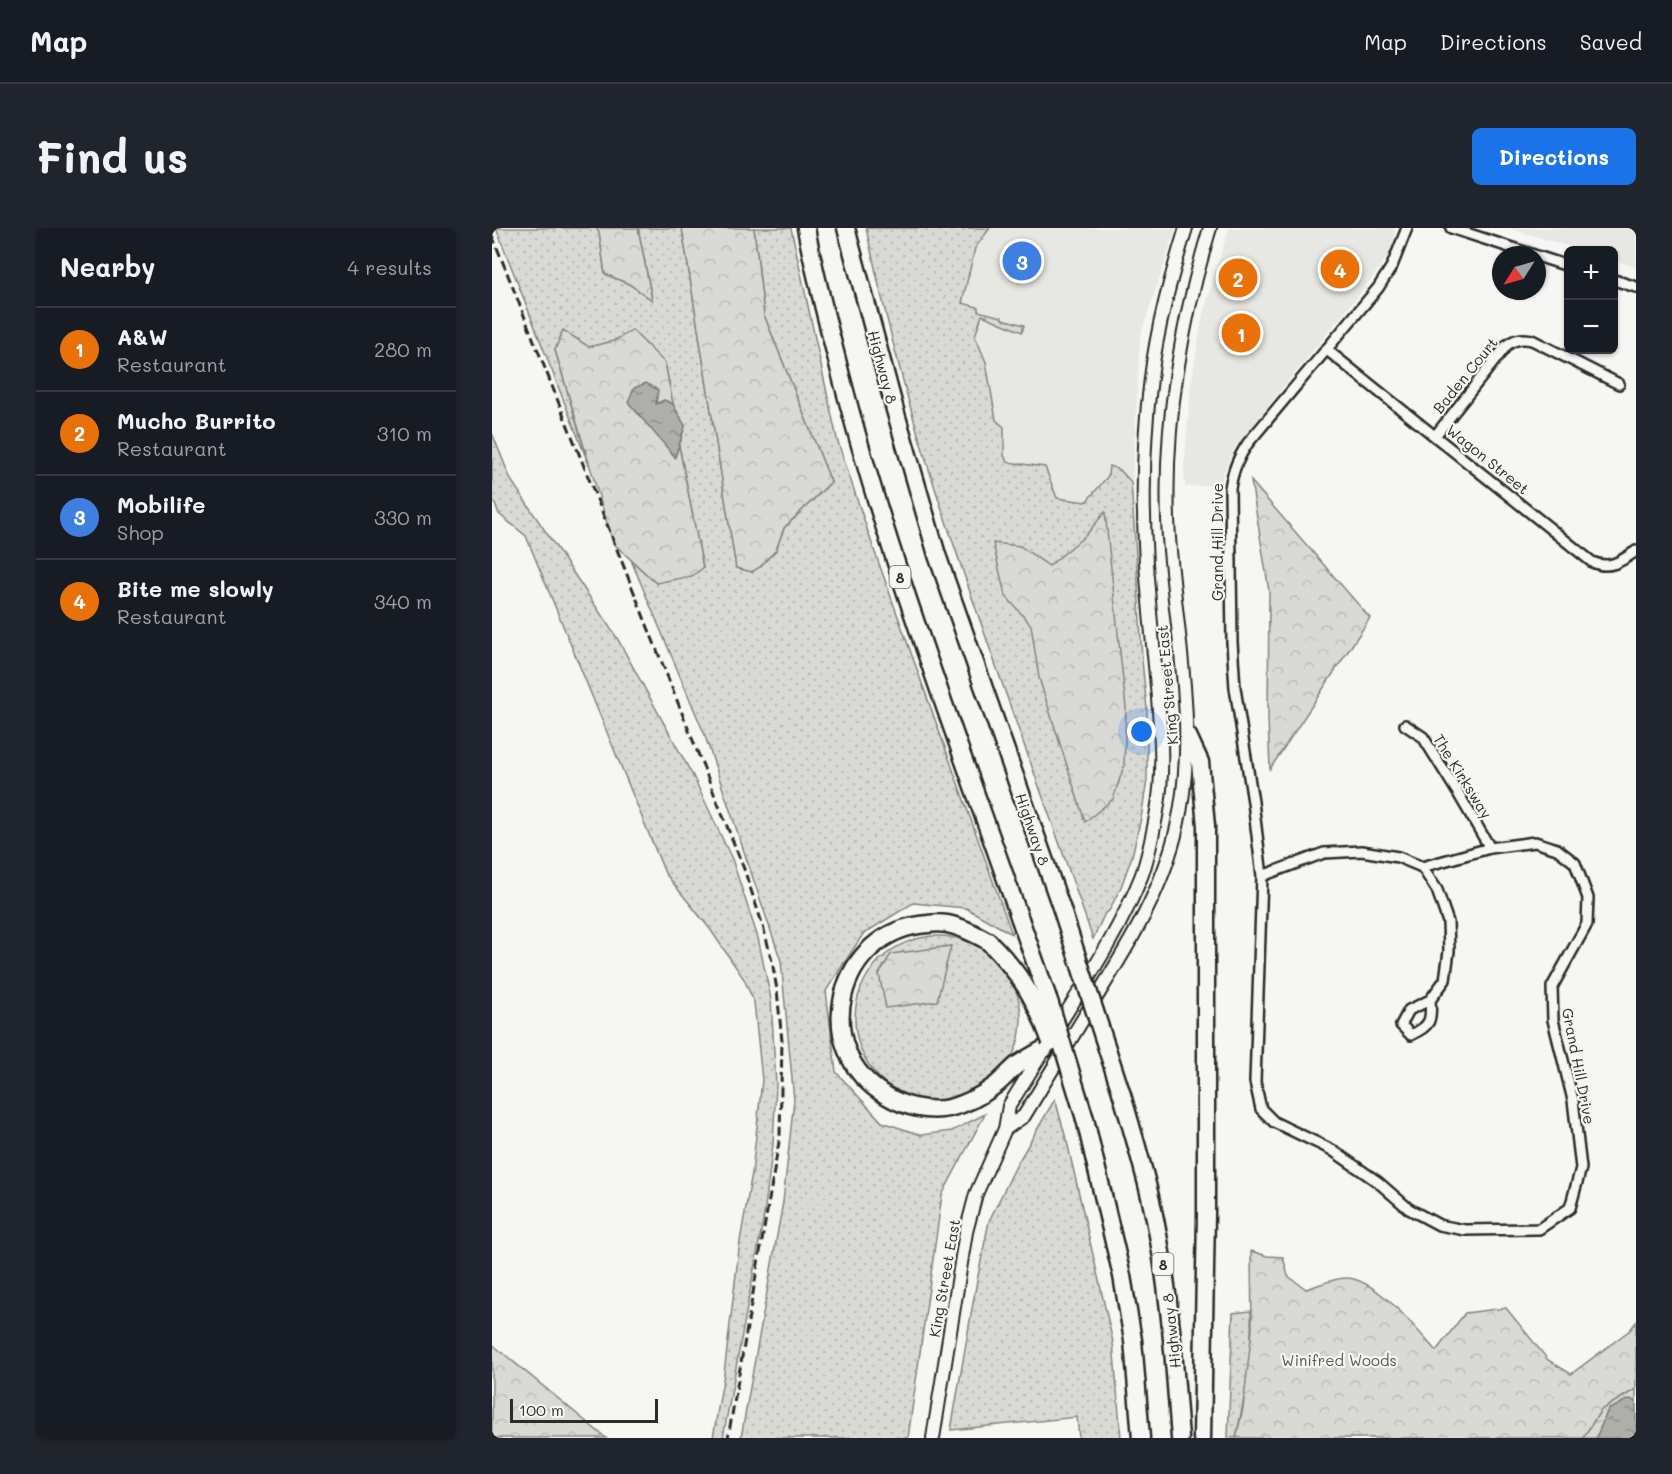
<!DOCTYPE html>
<meta charset="utf-8">
<style>
body{margin:0;font-family:Mali,sans-serif;background:#20242c;color:#f1f3f6}
.controls{position:absolute;right:18px;top:18px;display:grid;overflow:hidden;border-radius:9px;box-shadow:0 2px 4px #0004}
.controls button{width:54px;height:54px;display:grid;place-items:center;padding:0;border:0;border-bottom:2px solid #363941;background:#171b24;color:#f1f3f6;font:30px sans-serif}
.compass{position:absolute;left:1000px;top:18px;width:54px;height:54px;border-radius:50%;background:#171b24;box-shadow:0 2px 4px #0004;rotate:233deg}
.scale{position:absolute;left:18px;bottom:15px;width:148px;box-sizing:border-box;padding-left:6px;border:3px solid #2b2b2b;border-top:0;font-size:16px;line-height:21px;white-space:nowrap;color:#2b2b2b;-webkit-text-stroke:4px #f6f6f2;paint-order:stroke}
.you{position:absolute;left:650px;top:504px;width:21px;height:21px;margin:-15px;border:4px solid #fff;border-radius:50%;background:#1a73e8;box-shadow:0 0 0 9px #1a73e833}
.badge{display:grid;place-items:center;width:39px;height:39px;border-radius:50%;background:#1a73e8;color:#fff;font-size:20px;font-weight:700}
.pin{position:absolute;translate:-50% -50%;border:3px solid #fff;box-shadow:0 2px 6px #0006}
.list{margin:0;padding:0;list-style:none}
h2{display:flex;justify-content:space-between;align-items:center;height:78px;margin:0;padding:0 24px;font-size:26px}
h2 small{font-size:20px;font-weight:400;color:#9ea1a6}
.list li{display:grid;grid-template-columns:39px 1fr auto;gap:18px;align-items:center;box-sizing:border-box;height:84px;padding:0 24px;border-top:2px solid #363941}
.list b{display:block;font-size:22px;white-space:nowrap}
.list p{margin:0;font-size:20px;white-space:nowrap;color:#9ea1a6}
.list em{font-size:20px;font-style:normal;color:#9ea1a6}
.map{position:relative;flex:none;width:1144px;height:1210px;overflow:hidden;border-radius:9px}
header{display:flex;align-items:center;gap:36px;box-sizing:border-box;height:84px;padding:0 30px;background:#171b24;border-bottom:2px solid #363941}
header strong{font-size:28px}
nav{display:flex;gap:33px;margin-inline-start:auto;font-size:21px}
.intro{display:flex;align-items:center;justify-content:space-between;box-sizing:border-box;height:144px;padding:0 36px}
h1{margin:0;font-size:42px}
.button{padding:15px 27px;border-radius:9px;background:#1a73e8;color:#fff;font-size:21px;font-weight:700}
main{display:flex;gap:36px;padding:0 36px}
aside{flex:1;background:#171b24;border-radius:9px;box-shadow:0 2px 4px #0004}
.map>svg:first-child{display:block}
</style>
<header>
<strong>Map</strong>
<nav><a>Map</a><a>Directions</a><a>Saved</a></nav>
</header>
<div class="intro"><h1>Find us</h1><a class="button">Directions</a></div>
<main>
<aside>
<h2>Nearby<small>4 results</small></h2>
<ul class="list">
<li><span class="badge" style="background:#e8710a">1</span><div><b>A&amp;W</b><p>Restaurant</p></div><em>280 m</em></li>
<li><span class="badge" style="background:#e8710a">2</span><div><b>Mucho Burrito</b><p>Restaurant</p></div><em>310 m</em></li>
<li><span class="badge" style="background:#3f7fe0">3</span><div><b>Mobilife</b><p>Shop</p></div><em>330 m</em></li>
<li><span class="badge" style="background:#e8710a">4</span><div><b>Bite me slowly</b><p>Restaurant</p></div><em>340 m</em></li>
</ul>
</aside>
<div class="map">
<svg width="1144" height="1210" viewBox="0 0 1144 1210">
<defs>
<pattern id="grass-dots" width="8" height="8" patternUnits="userSpaceOnUse" patternTransform="scale(1.5)"><rect width="8" height="8" fill="#d9d9d5"/><path d="M2 2h.1M6 6h.1" fill="none" stroke="#babab7" stroke-width="1.8" stroke-linecap="round"/></pattern>
<pattern id="forest-crowns" width="20" height="18" patternUnits="userSpaceOnUse" patternTransform="scale(1.5)"><rect width="20" height="18" fill="#d9d9d5"/><path d="M2 6a3 3 0 1 1 6 0M12 15a3 3 0 1 1 6 0" fill="none" stroke="#babab7"/></pattern>
<pattern id="wetland-marsh" width="20" height="14" patternUnits="userSpaceOnUse" patternTransform="scale(1.5)"><rect width="20" height="14" fill="#d9d9d5"/><path d="M1 5h8M5 5V1M11 12h8M15 12V8" fill="none" stroke="#babab7"/></pattern>
<pattern id="water-ripples" width="26" height="14" patternUnits="userSpaceOnUse" patternTransform="scale(1.5)"><rect width="26" height="14" fill="#aeaeab"/><path d="M2 4q2-2 4 0t4 0M15 11q2-2 4 0t4 0" fill="none" stroke="#8e8e8b"/></pattern>
</defs>
<rect width="100%" height="100%" fill="#f6f6f2"/>
<filter id="ink" filterUnits="userSpaceOnUse"><feTurbulence type="fractalNoise" baseFrequency=".0167" numOctaves="2"/><feDisplacementMap in="SourceGraphic" scale="12" xChannelSelector="R" yChannelSelector="G"/><feConvolveMatrix kernelMatrix="1 2 1 2 8 2 1 2 1" color-interpolation-filters="sRGB"/></filter>
<g filter="url(#ink)">
<!-- built -->
<g fill="#e7e7e3">
<path d="M 475,0 L 684,0 L 648,109 L 640,260 L 594,280 L 561,274 L 495,237 L 460,80 Z"/>
<path d="M 737,0 L 902,0 L 903,5 L 898,25 L 874,58 L 789,162 L 742,221 L 727,256 L 693,259 L 692,242 L 699,157 L 711,86 Z"/>
<path d="M 1016,0 L 1144,0 L 1144,39 L 1122,32 L 1122,22 L 1089,22 Z"/>
</g>
<!-- grass -->
<g fill="url(#grass-dots)" stroke="#828280" stroke-width="1.5">
<path d="M 4,0 L 104,0 L 107,4 L 113,46 L 137,56 L 160,71 L 146,0 L 190,0 L 244,340 L 260,344 L 284,322 L 292,300 L 339,254 L 272,87 L 262,0 L 299,0 L 345,211 L 381,319 L 520,706 L 474,680 L 421,675 L 371,706 L 334,763 L 344,844 L 390,894 L 429,907 L 460,903 L 493,886 L 450,967 L 416,1210 L 249,1210 L 291,974 L 302,872 L 289,733 L 212,505 L 139,332 L 164,355 L 211,340 L 187,218 L 193,198 L 181,176 L 173,135 L 122,113 L 97,119 L 63,122 L 97,237 Z"/>
<path d="M 374,0 L 498,0 L 483,20 L 470,75 L 486,79 L 486,83 L 510,89 L 510,91 L 532,97 L 530,104 L 490,87 L 483,108 L 494,134 L 504,192 L 512,199 L 512,227 L 515,234 L 553,239 L 565,270 L 594,274 L 616,248 L 617,238 L 628,242 L 639,254 L 646,355 L 650,432 L 655,481 L 655,552 L 649,590 L 640,628 L 629,659 L 617,683 L 613,685 L 601,711 C 549,560 492,411 443,260 C 415,175 393,87 374,0 Z"/>
<path d="M 0,205 L 19,252 L 125,410 L 202,550 L 240,631 L 266,710 L 279,771 L 284,857 L 281,916 L 272,987 L 231,1210 L 221,1210 L 232,1146 L 248,1013 L 260,945 L 270,852 L 262,774 L 252,751 L 218,701 L 173,645 L 34,308 L 7,286 L 0,269 Z"/>
<circle cx="446" cy="791" r="83"/>
<path d="M 563,871 L 576,918 L 621,1114 L 629,1210 L 587,1210 L 585,1189 L 459,1202 L 484,1058 L 497,993 L 525,936 Z"/>
<path d="M 759,1083 C 761,1125 753,1169 744,1210 L 736,1210 L 741,1085 Z"/>
</g>
<!-- forest -->
<g fill="url(#forest-crowns)" stroke="#828280" stroke-width="1.5">
<path d="M 104,0 L 146,0 L 160,72 L 137,56 L 113,46 L 107,4 Z"/>
<path d="M 190,0 L 262,0 L 272,87 L 339,254 L 292,300 L 284,322 L 268,339 L 260,344 L 244,340 Z"/>
<path d="M 71,102 L 97,119 L 122,113 L 140,102 L 173,135 L 181,176 L 172,172 L 164,176 L 154,155 L 183,229 L 187,218 L 211,340 L 200,348 L 164,355 L 121,315 L 63,122 Z"/>
<path d="M 759,253 L 878,390 L 778,541 L 776,490 L 777,363 Z"/>
<path d="M 613,284 L 634,480 L 632,538 L 621,571 L 593,594 L 547,450 L 539,397 L 513,367 L 501,315 L 528,318 L 557,338 L 594,307 Z"/>
<path d="M 459,718 L 445,773 L 394,780 L 387,746 L 399,726 Z"/>
<path d="M 759,1023 L 775,1028 L 791,1029 L 796,1048 L 814,1061 C 825,1058 844,1049 855,1050 C 886,1052 924,1101 944,1123 L 973,1085 L 1014,1080 L 1056,1132 L 1079,1146 L 1138,1102 L 1144,1094 L 1144,1161 L 1109,1182 L 1091,1210 L 744,1210 L 751,1180 L 760,1101 Z"/>
<path d="M 0,1116 L 114,1210 L 0,1210 Z"/>
</g>
<!-- wetland -->
<path fill="url(#wetland-marsh)" stroke="#828280" stroke-width="1.5" d="M 1144,1161 L 1144,1174 L 1138,1171 L 1116,1182 L 1104,1210 L 1091,1210 L 1109,1182 Z"/>
<!-- water -->
<g fill="url(#water-ripples)" stroke="#7a7a78" stroke-width="1.5">
<path d="M 154,155 L 166,162 L 164,176 L 172,172 L 181,176 L 193,198 L 183,229 L 136,174 L 142,160 Z"/>
<path d="M 1138,1171 L 1144,1174 L 1144,1210 L 1104,1210 L 1116,1182 Z"/>
</g>
<g fill="none" stroke-linecap="round" stroke-linejoin="round">
<!-- street casing -->
<g stroke="#2b2b2b" stroke-width="14">
<g id="street">
<path d="M 959,0 L 1042,27"/>
<path d="M 1045,28 L 1076,38"/>
<path d="M 1122,52 L 1144,59"/>
<path d="M 835,122 L 1100,334 C 1118,342 1129,333 1144,323"/>
<path d="M 943,208 L 1015,117 C 1023,111 1029,110 1040,112 L 1127,156"/>
<path d="M 913,497 L 931,509 L 966,565 L 998,620"/>
<path d="M 930,639 L 945,662 L 956,694 L 957,723 L 953,752 L 938,772 L 917,782 L 909,797 L 919,807 C 938,798 940,793 938,772"/>
<path d="M 770,648 L 832,625 L 870,623 L 906,629 L 930,639 L 998,620 L 1043,614 L 1065,621 L 1083,635 L 1096,670 L 1095,696 L 1060,759 L 1061,792 L 1081,872 L 1089,940 L 1078,980 L 1047,1001 L 973,1002 L 947,997 L 917,981 L 886,954 L 840,922 L 782,894 L 769,881 L 763,854 L 770,648 L 761,574 L 743,460 L 740,414 L 738,260 C 741,242 746,230 756,215 L 886,60 L 900,38 L 915,0"/>
</g>
</g>
<!-- secondary casing -->
<g stroke="#2b2b2b" stroke-width="16">
<g id="secondary">
<path d="M 563,803 C 594,753 627,704 649,649 C 657,628 661,605 665,583 C 672,546 669,507 666,470 C 662,425 657,380 654,335 C 650,273 651,211 659,150 C 665,99 679,49 694,0"/>
<path d="M 513,901 L 532,888 C 556,848 581,808 605,768 C 638,715 671,661 685,599 C 707,504 684,406 677,310 C 670,206 688,99 718,0"/>
<path d="M 441,1210 L 474,1004 L 484,966 L 513,901 L 517,878 L 551,823"/>
</g>
</g>
<!-- highway casing -->
<g stroke="#2b2b2b" stroke-width="21">
<g id="highway">
<path d="M 314,0 C 322,43 333,85 344,128 C 392,320 463,505 528,691"/>
<path d="M 354,0 L 403,182 L 445,327 L 569,679"/>
<path d="M 696,508 L 708,534 L 714,598 L 714,986 L 710,1210"/>
<path d="M 496,713 C 486,708 475,701 463,698 C 454,695 444,695 436,696 C 345,702 315,822 395,868 C 413,879 436,884 457,880 C 474,876 491,867 505,856 C 512,850 518,843 525,837 C 534,831 543,826 552,821"/>
<path d="M 630,867 C 640,902 651,937 659,973 C 677,1051 682,1131 688,1210"/>
<path d="M 593,891 L 630,1048 L 641,1112 L 649,1210"/>
</g>
</g>
<!-- street -->
<use href="#street" stroke="#f6f6f2" stroke-width="9"/>
<!-- secondary -->
<use href="#secondary" stroke="#f6f6f2" stroke-width="12"/>
<!-- highway -->
<use href="#highway" stroke="#f6f6f2" stroke-width="16"/>
<!-- rail -->
<path stroke="#2b2b2b" stroke-width="3" stroke-dasharray="9 4.5" stroke-linecap="butt" d="M 0,7 L 252,641 L 271,698 L 280,733 L 285,762 L 290,813 L 288,908 L 236,1210"/>
<!-- highway-bridge casing -->
<g stroke="#2b2b2b" stroke-width="21" stroke-linecap="butt">
<g id="highway-bridge">
<path d="M 569,679 L 630,867"/>
<path d="M 528,691 L 558,776 L 593,891"/>
<path d="M 496,713 C 529,746 543,770 559,814"/>
</g>
</g>
<!-- highway-bridge -->
<use href="#highway-bridge" stroke="#f6f6f2" stroke-width="16"/>
</g>
</g>
<g text-anchor="middle" dominant-baseline="central" stroke-width="4.5" stroke-linejoin="round" paint-order="stroke">
<!-- shield labels -->
<g fill="#f6f6f2" stroke="#686867" stroke-width="1.5">
<rect x="397.5" y="338" width="21" height="22" rx="4.5"/>
<rect x="660.5" y="1025" width="21" height="22" rx="4.5"/>
</g>
<g font-size="14" font-weight="bold" fill="#2b2b2b">
<text x="408" y="349">8</text>
<text x="671" y="1036">8</text>
</g>
<!-- street labels -->
<g font-size="15" fill="#2b2b2b" stroke="#f6f6f2">
<text transform="translate(391 139) rotate(75)">Highway 8</text>
<text transform="translate(973 147) rotate(-51)">Baden Court</text>
<text transform="translate(996 231) rotate(39)">Wagon Street</text>
<text transform="translate(725 314) rotate(-90)">Grand Hill Drive</text>
<text transform="translate(675 457) rotate(-95)">King Street East</text>
<text transform="translate(971 548) rotate(58)">The Kirksway</text>
<text transform="translate(541 601) rotate(71)">Highway 8</text>
<text transform="translate(1087 838) rotate(79)">Grand Hill Drive</text>
<text transform="translate(452 1050) rotate(-80)">King Street East</text>
<text transform="translate(679 1103) rotate(-96)">Highway 8</text>
</g>
<!-- park labels -->
<g font-size="15" fill="#565656" stroke="#f6f6f2">
<text x="847" y="1132">Winifred Woods</text>
</g>
</g>
</svg>
<div class="controls">
<button>+</button>
<button>−</button>
</div>
<svg class="compass" viewBox="-18 -18 36 36"><path d="M0-13l5 13h-10z" fill="#e53935"/><path d="M0 13l5-13h-10z" fill="#9ea1a6"/></svg>
<div class="scale">100 m</div>
<div class="you"></div>
<div class="pin badge" style="left:749px;top:105px;background:#e8710a">1</div>
<div class="pin badge" style="left:746px;top:50px;background:#e8710a">2</div>
<div class="pin badge" style="left:530px;top:33px;background:#3f7fe0">3</div>
<div class="pin badge" style="left:848px;top:41px;background:#e8710a">4</div>
</div>
</main>
